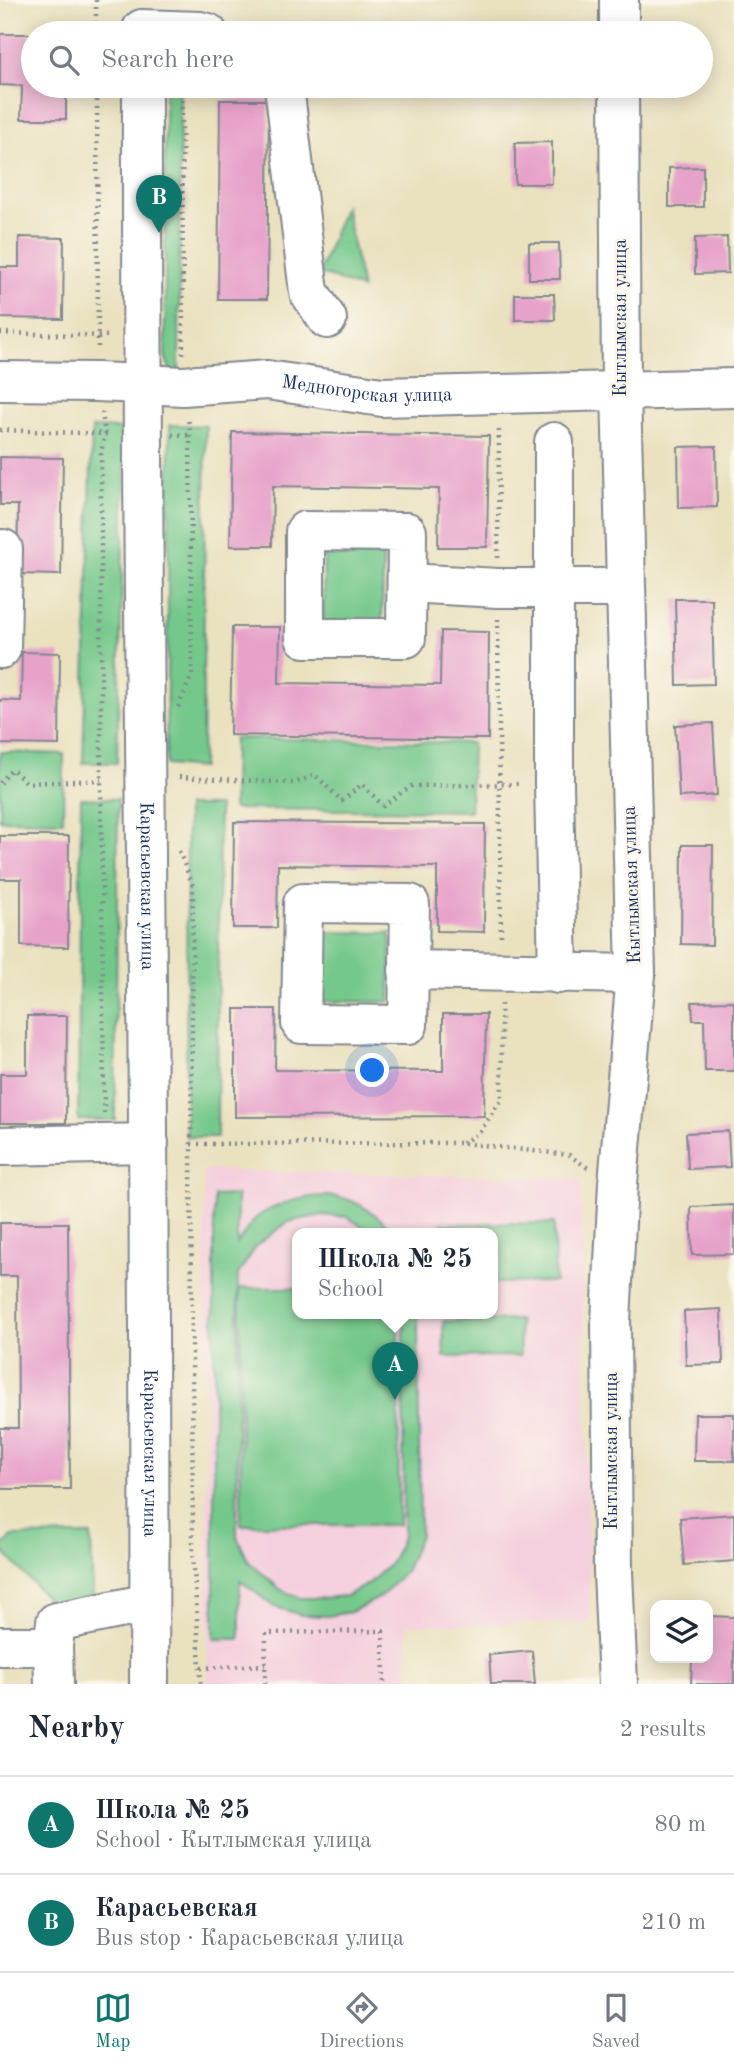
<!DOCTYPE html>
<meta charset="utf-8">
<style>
body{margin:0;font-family:"Old Standard TT",serif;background:#f6f6f7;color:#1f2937}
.controls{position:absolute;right:21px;bottom:21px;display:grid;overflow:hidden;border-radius:14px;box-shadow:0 4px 18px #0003}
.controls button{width:63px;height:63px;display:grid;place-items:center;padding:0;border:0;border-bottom:2px solid #e0e1e3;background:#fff;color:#1f2937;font:35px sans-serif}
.you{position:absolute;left:373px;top:1071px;width:24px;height:24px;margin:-18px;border:5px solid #fff;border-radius:50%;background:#1a73e8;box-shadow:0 0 0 10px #1a73e833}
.badge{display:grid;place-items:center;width:46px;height:46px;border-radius:50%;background:#0f766e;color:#fff;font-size:23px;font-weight:700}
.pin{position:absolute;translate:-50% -58px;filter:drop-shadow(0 2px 4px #0008)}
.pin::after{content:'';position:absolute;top:37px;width:24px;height:21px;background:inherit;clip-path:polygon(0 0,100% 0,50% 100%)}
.popup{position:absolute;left:292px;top:1228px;width:206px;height:91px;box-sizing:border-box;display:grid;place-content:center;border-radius:14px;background:#fff;filter:drop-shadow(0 2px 5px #0005);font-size:23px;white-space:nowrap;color:#747a83}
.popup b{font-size:26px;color:#1f2937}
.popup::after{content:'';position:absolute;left:50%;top:100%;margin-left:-14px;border:14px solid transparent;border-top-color:#fff}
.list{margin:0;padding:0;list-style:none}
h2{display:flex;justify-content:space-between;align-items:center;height:91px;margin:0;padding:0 28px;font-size:30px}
h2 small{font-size:23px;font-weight:400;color:#747a83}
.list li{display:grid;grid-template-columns:46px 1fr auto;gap:21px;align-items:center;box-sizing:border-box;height:98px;padding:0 28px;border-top:2px solid #e0e1e3}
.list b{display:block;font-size:26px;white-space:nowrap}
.list p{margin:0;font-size:23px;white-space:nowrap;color:#747a83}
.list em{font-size:23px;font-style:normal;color:#747a83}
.icon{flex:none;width:38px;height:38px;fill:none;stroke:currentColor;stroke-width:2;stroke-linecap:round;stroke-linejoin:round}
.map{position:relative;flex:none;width:734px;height:1684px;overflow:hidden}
.search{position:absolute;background:#fff;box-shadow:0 4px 18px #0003;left:21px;right:21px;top:21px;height:77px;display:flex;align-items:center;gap:18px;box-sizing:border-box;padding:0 24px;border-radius:38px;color:#747a83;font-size:26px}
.sheet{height:287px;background:#fff}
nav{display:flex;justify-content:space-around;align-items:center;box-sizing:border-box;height:98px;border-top:2px solid #e0e1e3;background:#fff;font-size:19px;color:#747a83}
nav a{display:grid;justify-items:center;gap:4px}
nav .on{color:#0f766e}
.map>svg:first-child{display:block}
</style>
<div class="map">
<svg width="734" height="1684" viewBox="0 0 734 1684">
<rect width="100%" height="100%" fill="#fbf7ec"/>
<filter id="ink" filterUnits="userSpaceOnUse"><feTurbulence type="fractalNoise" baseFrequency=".0143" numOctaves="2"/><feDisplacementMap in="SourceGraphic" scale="14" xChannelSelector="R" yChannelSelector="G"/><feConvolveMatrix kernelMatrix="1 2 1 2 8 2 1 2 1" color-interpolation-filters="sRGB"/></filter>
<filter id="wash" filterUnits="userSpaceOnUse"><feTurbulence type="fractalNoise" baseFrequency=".00686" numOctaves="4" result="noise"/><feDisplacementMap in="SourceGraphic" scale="28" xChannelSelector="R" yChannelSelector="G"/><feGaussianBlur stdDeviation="1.57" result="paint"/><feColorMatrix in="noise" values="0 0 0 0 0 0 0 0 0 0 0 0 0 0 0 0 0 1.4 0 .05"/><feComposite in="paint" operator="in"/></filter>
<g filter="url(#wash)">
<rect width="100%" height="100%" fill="#eae1bf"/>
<!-- built -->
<path fill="#f4cfdd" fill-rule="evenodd" d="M 204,1170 L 581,1178 L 590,1623 L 407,1625 L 407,1684 L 208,1684 ZM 297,1234 L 493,1234 L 493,1314 L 297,1314 Z"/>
<!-- green -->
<g fill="#75c88b" stroke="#487c74" stroke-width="2">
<path d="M 165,86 L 180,86 L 179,372 L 171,372 L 165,356 Z"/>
<path d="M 345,205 L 362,289 L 319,273 Z"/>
<path d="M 170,425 L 206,426 L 202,768 L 166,765 Z"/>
<path d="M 92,428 L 126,429 L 117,763 L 83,763 Z"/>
<path d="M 324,556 L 383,556 L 382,623 L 323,622 Z"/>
<path d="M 234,738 L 472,743 L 470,811 L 233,809 Z"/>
<path d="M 0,752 L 64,754 L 63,821 L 0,820 Z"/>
<path d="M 81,798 L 118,799 L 115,1120 L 78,1120 Z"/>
<path d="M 187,806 L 219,806 L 217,1137 L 186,1137 Z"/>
<path d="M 324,932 L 391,933 L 390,1002 L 322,1001 Z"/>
<path d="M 237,1195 L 237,1244 C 243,1236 249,1224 256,1218 C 277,1201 324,1190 349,1200 C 368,1207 383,1220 397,1234 L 374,1234 L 347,1217 L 322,1215 L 288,1222 L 258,1244 L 238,1274 L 237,1537 L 249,1562 L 281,1590 L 300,1598 L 323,1598 L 346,1596 L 368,1584 L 391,1563 L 403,1535 L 404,1314 L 418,1314 L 420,1535 L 406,1570 L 381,1597 L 351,1612 L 327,1616 L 301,1615 L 273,1606 L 240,1580 L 240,1639 L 214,1639 L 214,1196 Z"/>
<path d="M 554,1223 L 555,1282 L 493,1283 L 493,1234 L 443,1234 L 442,1224 Z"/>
<path d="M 240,1288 L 297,1288 L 297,1314 L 398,1314 L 399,1525 L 241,1525 Z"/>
<path d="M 519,1320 L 520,1356 L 444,1357 L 443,1321 Z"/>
<path d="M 91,1535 L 93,1602 L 50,1602 L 1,1549 L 12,1536 Z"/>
</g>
<g id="blocks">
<!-- building -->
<g fill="#e7a2ca">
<path d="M 0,34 L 33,34 L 33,86 L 66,86 L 66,119 L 21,119 L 22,86 L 0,85 Z"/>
<path d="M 220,100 L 269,100 L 267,299 L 218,299 Z"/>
<path d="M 552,142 L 552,184 L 515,184 L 515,143 Z"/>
<path d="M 703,167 L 703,207 L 669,207 L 669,168 Z"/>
<path d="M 19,237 L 64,238 L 63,319 L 0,318 L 0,267 L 19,267 Z"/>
<path d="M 727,237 L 728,273 L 695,274 L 695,238 Z"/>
<path d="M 529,243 L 559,243 L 560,279 L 529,279 Z"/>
<path d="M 515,294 L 554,294 L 555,320 L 515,320 Z"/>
<path d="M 232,432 L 489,436 L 487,547 L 438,547 L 439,489 L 273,486 L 272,546 L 230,546 Z"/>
<path d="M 716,446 L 717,507 L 679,508 L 678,447 Z"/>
<path d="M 0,457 L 63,458 L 61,575 L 17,574 L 18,505 L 0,505 Z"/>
<path d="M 675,599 L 712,599 L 714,684 L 677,685 Z"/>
<path d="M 232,627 L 280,627 L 279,683 L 440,685 L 441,631 L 489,632 L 488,739 L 230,735 Z"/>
<path d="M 22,652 L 60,653 L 59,745 L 0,744 L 0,700 L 21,701 Z"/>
<path d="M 713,723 L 717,795 L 679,797 L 675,725 Z"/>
<path d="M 234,822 L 485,824 L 484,932 L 437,931 L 437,867 L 278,865 L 277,928 L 233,928 Z"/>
<path d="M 0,836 L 69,836 L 68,947 L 21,946 L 21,879 L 0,879 Z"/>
<path d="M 682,845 L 713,845 L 712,945 L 681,944 Z"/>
<path d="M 734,1001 L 734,1071 L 705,1071 L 704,1020 L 693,1020 L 692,1002 Z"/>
<path d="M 235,1009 L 276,1009 L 275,1070 L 443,1071 L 443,1014 L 486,1014 L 484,1116 L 235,1117 Z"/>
<path d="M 27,1016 L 67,1016 L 66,1123 L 0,1123 L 0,1074 L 27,1074 Z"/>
<path d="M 728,1131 L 730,1167 L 688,1169 L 686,1133 Z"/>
<path d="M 734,1205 L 734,1254 L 692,1255 L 691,1207 Z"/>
<path d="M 0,1223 L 68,1223 L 70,1489 L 0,1489 L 0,1428 L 18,1428 L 17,1276 L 0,1276 Z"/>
<path d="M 721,1309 L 723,1364 L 686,1365 L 684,1311 Z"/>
<path d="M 695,1414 L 734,1414 L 734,1461 L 694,1461 Z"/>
<path d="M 734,1514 L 734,1561 L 684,1565 L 680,1518 Z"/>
<path d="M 708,1616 L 734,1617 L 734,1684 L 691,1684 L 692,1658 L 708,1658 Z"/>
<path d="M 532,1651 L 535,1684 L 491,1684 L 489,1655 Z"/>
</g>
</g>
</g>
<g filter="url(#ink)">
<use href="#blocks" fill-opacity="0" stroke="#82888e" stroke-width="2"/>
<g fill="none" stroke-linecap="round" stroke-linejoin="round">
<!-- minor casing -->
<g stroke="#82888e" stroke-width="42">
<g id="minor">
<path d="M 619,0 L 619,33"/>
<path d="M 142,29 L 200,31 L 208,33"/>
<path id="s1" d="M 142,86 C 141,619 152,1151 149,1684"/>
<path d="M 284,86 L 309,292 L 327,319"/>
<path id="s2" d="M 0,381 L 97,382 L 183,386 L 267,380 L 382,397 L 734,388"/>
<path d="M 554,442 L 554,784 L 558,974"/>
<path d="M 305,531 L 407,532 L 406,638 L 305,638 Z"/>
<path d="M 0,549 L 3,549 L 1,649 L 0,649"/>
<path d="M 407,583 L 498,588 L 625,588"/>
<path d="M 303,903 L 410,904 L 408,1025 L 301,1024 Z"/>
<path d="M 408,970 L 636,974"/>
<path d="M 0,1146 L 149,1143"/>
<path d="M 0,1646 L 53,1646 L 56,1622 L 149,1603"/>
<path d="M 53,1646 L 54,1684"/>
<path d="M 618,1684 L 613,1572 L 611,1322 L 618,1183 L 636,974 L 621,391 L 619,86"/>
</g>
</g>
<!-- path -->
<g stroke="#82888e" stroke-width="4.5" stroke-dasharray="2 5" stroke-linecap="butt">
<path d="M 96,0 L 96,33"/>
<path d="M 97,86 L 98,351"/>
<path d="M 182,86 L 183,354"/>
<path d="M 0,333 L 111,336"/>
<path d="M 102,412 L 105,434 L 101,452 L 101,780 L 104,1113"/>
<path d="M 0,430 L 108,434"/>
<path d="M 172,435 L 190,435"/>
<path d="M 498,558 L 499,427"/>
<path d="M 498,619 L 501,940"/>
<path d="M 178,707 L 192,675 L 190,435 L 188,418"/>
<path d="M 179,777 L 295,783 L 315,775 L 342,801 L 362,784 L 383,806 L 411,786 L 522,784"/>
<path d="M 0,783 L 12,769 L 27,783 L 101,780"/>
<path d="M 179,851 L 193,886 L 191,1144 L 193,1553 L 201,1684"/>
<path d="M 462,1143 L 479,1133 L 502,1099 L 501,1004"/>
<path d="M 191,1144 L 462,1143 L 569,1155 L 588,1168"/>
<path d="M 201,1668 L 265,1665"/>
<path d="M 265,1684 L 266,1633 L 383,1631 L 384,1684"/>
</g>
<!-- minor -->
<use href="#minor" stroke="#fff" stroke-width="38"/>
</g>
</g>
<g text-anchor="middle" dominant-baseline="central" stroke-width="6" stroke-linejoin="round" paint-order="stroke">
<!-- street labels -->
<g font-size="19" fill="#1b2f5e" stroke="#fbf7ec">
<text transform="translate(621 318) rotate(-90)">Кытлымская улица</text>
<text stroke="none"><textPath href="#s2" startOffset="368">Медногорская улица</textPath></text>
<text stroke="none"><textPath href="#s1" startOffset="800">Карасьевская улица</textPath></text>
<text transform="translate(633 885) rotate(-92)">Кытлымская улица</text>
<text transform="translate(612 1451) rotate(-90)">Кытлымская улица</text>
<text stroke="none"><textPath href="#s1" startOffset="1367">Карасьевская улица</textPath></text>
</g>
</g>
</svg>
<div class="controls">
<button><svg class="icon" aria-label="layers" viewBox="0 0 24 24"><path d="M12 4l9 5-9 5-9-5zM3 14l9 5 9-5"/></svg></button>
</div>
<div class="you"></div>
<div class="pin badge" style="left:395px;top:1400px">A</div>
<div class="popup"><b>Школа № 25</b>School</div>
<div class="pin badge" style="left:159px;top:233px">B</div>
<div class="search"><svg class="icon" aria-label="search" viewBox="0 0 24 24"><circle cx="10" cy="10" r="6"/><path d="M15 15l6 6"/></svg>Search here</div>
</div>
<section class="sheet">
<h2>Nearby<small>2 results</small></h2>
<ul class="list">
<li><span class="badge">A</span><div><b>Школа № 25</b><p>School · Кытлымская улица</p></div><em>80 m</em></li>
<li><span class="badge">B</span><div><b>Карасьевская</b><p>Bus stop · Карасьевская улица</p></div><em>210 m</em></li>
</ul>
</section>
<nav>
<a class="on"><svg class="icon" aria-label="map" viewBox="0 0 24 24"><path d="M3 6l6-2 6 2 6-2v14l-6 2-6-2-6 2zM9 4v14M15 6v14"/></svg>Map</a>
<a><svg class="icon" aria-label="directions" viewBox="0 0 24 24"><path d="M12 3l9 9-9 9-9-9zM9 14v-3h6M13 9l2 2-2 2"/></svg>Directions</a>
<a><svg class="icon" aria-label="saved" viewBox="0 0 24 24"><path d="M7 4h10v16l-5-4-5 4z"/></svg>Saved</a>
</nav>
